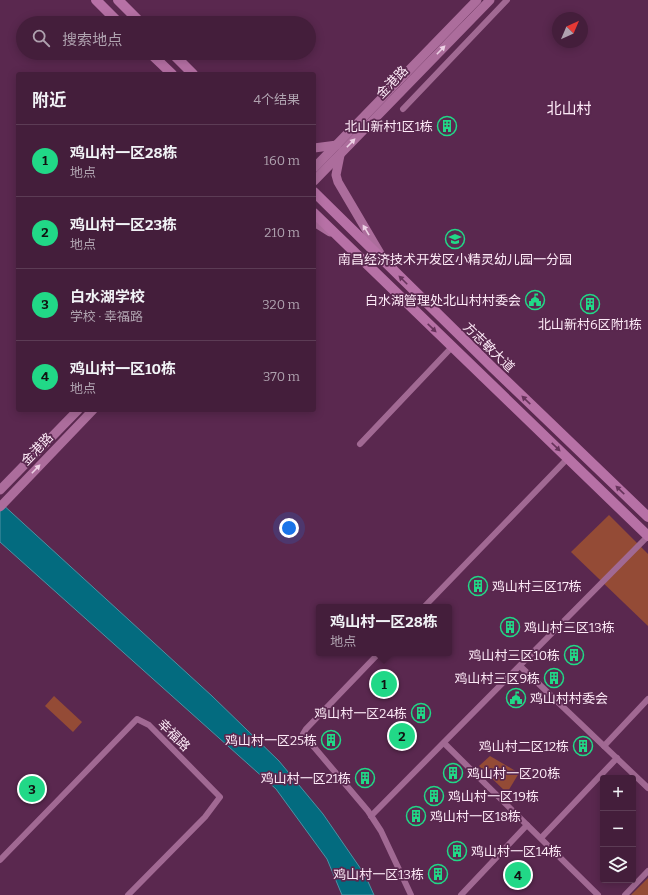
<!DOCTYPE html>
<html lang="zh">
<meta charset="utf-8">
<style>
body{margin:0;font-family:Bitter,"Noto Sans SC",serif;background:#4e2b46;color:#f1f3f6}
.controls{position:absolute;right:12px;bottom:12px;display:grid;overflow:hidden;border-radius:4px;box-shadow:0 2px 10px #0003}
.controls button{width:36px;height:36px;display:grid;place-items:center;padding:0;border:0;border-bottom:1px solid #5c3c55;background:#441e3b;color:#f1f3f6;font:20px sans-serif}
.compass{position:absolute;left:552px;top:12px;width:36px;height:36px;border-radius:50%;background:#441e3b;box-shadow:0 2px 10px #0003;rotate:44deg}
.you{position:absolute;left:289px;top:528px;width:14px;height:14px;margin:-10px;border:3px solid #fff;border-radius:50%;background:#1a73e8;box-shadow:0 0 0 6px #1a73e833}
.badge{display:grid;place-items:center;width:26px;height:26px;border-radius:50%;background:#21d887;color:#111;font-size:13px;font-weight:700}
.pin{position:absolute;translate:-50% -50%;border:2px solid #fff;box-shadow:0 1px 4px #0006}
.popup{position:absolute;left:316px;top:604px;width:136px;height:52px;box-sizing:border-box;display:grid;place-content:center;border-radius:4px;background:#441e3b;filter:drop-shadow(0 1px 3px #0005);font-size:13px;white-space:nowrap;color:#afa2af}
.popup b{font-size:15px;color:#f1f3f6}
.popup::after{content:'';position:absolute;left:50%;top:100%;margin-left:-8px;border:8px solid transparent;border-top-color:#441e3b}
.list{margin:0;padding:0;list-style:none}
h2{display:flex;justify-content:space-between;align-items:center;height:52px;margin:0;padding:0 16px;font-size:17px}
h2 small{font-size:13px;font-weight:400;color:#afa2af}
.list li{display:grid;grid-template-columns:26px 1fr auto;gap:12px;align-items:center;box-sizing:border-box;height:72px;padding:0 16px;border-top:1px solid #5c3c55}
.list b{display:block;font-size:15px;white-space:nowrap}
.list p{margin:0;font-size:13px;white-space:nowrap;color:#afa2af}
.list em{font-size:13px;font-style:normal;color:#afa2af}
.icon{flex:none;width:22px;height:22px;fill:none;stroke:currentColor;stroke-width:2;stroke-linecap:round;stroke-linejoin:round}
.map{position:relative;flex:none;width:648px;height:895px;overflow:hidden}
.search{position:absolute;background:#441e3b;box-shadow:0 2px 10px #0003;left:16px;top:16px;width:300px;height:44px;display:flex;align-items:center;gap:10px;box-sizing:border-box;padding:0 14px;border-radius:22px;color:#afa2af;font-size:15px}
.panel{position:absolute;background:#441e3b;box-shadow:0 2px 10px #0003;left:16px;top:72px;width:300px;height:340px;border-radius:4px}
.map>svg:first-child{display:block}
</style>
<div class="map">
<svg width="648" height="895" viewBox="0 0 648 895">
<rect width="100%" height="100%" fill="#5a284f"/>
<!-- green -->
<g fill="#944b36">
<path d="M 609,515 L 648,554 L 648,626 L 571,552 Z"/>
<path d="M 54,696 L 82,722 L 73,732 L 45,706 Z"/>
<path d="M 490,756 L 519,773 L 507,793 L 479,766 Z"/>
<path d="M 648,878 L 648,895 L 631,895 Z"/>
</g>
<!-- water -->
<path fill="#036b7f" stroke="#4e91a3" d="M 0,502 L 212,696 L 279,761 L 323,814 L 365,875 L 374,895 L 342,895 L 327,859 L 276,789 L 0,542 Z"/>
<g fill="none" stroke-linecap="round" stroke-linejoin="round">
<!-- street -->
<g stroke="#a16993" stroke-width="6">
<path d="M 403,109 L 507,0"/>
<path d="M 360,444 L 452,347"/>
<path d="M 424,607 L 568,458"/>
<path d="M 379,653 L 306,729 L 303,734 L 368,811 L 381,831 L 411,895"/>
<path d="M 520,666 L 648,788"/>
<path d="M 444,743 L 598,895"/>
<path d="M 604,746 L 648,699"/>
<path d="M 371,816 L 648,536"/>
<path d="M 541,838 L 617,758"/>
<path d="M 0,860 L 137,719 L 149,725 L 220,797 L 205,817 L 128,895"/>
<path d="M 461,895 L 527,825"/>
<path d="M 625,895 L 648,871"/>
</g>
<!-- secondary -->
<g stroke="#ac6d9c" stroke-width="9">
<path d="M 314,148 L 337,145"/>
<path d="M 340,155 L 336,175 L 338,182 L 381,255"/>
<path d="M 314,168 L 477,0"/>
<path d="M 314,181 L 490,0"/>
<path d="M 314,222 L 330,232"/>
<path d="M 0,490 L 78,410"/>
<path d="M 0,507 L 93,410"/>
</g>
<!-- primary -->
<g stroke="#b771a6" stroke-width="10">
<path d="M 96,0 L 119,23"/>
<path d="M 118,0 L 141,23"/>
<path d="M 150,53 L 172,74"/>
<path d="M 172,53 L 193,74"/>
<path d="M 314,192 L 493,368 L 648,517"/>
<path d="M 314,213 L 648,536"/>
</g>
</g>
<!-- one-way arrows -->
<defs><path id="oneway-solid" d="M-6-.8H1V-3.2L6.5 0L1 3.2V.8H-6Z"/></defs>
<g fill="#edd1e5">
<use href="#oneway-solid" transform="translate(441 50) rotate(-46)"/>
<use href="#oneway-solid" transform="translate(351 143) rotate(-46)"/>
<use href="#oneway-solid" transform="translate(366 230) rotate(-121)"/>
<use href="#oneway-solid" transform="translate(36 469) rotate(-46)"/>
</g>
<g fill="#68335c">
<use href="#oneway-solid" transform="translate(403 280) rotate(-135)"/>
<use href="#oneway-solid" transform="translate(432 328) rotate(44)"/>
<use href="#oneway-solid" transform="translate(526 400) rotate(-136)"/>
<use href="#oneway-solid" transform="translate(556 447) rotate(44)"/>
<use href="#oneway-solid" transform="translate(620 490) rotate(-136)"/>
</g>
<!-- icons -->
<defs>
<g id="building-ring" transform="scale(1)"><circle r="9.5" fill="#5a284f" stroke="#21d887" stroke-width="1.5"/><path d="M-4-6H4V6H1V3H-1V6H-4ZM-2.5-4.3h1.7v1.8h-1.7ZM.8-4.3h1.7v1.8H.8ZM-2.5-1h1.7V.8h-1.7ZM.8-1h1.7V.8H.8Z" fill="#21d887"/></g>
<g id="school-ring" transform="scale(1)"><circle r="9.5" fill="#5a284f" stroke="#21d887" stroke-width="1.5"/><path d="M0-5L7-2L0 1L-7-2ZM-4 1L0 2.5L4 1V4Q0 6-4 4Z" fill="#21d887"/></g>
<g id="civic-ring" transform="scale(1)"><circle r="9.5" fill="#5a284f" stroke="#21d887" stroke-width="1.5"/><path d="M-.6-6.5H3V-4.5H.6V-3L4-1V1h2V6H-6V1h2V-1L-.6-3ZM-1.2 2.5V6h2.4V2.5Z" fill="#21d887"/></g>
</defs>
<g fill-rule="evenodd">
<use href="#building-ring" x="447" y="126"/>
<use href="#school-ring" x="455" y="239"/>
<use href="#civic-ring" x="535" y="300"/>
<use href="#building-ring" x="590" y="304"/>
<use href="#building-ring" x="478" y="586"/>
<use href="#building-ring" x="510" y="627"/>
<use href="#building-ring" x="574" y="655"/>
<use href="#building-ring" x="554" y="678"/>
<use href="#civic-ring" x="516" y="698"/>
<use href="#building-ring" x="421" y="713"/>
<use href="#building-ring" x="331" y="740"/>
<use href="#building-ring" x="583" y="746"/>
<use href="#building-ring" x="453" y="773"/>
<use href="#building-ring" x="365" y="778"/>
<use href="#building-ring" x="434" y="796"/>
<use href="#building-ring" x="416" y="816"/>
<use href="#building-ring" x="457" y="851"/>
<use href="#building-ring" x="438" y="874"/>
</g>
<g text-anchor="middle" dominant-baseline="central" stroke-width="3.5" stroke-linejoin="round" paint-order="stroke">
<!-- street labels -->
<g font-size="13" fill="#fdeaf7" stroke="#5a284f">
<text transform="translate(392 82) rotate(-46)">金港路</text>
<text transform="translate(489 347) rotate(44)">方志敏大道</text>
<text transform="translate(37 449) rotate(-46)">金港路</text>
<text transform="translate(174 735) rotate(45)">幸福路</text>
</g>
<!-- poi labels -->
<g font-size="13" fill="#fdeaf7" stroke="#5a284f" text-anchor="end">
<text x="433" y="126">北山新村1区1栋</text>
<text x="455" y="259" text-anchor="middle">南昌经济技术开发区小精灵幼儿园一分园</text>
<text x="521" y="300">白水湖管理处北山村村委会</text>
<text x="590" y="324" text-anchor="middle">北山新村6区附1栋</text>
<text x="492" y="586" text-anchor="start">鸡山村三区17栋</text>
<text x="524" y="627" text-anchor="start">鸡山村三区13栋</text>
<text x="560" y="655">鸡山村三区10栋</text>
<text x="540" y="678">鸡山村三区9栋</text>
<text x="530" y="698" text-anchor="start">鸡山村村委会</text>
<text x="407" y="713">鸡山村一区24栋</text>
<text x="317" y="740">鸡山村一区25栋</text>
<text x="569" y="746">鸡山村二区12栋</text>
<text x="467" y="773" text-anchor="start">鸡山村一区20栋</text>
<text x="351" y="778">鸡山村一区21栋</text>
<text x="448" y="796" text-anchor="start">鸡山村一区19栋</text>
<text x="430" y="816" text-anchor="start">鸡山村一区18栋</text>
<text x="471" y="851" text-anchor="start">鸡山村一区14栋</text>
<text x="424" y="874">鸡山村一区13栋</text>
</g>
<!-- quarter labels -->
<g font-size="15" fill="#fdeaf7" stroke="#5a284f">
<text x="569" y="109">北山村</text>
</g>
</g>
</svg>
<div class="controls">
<button>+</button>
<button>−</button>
<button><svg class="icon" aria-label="layers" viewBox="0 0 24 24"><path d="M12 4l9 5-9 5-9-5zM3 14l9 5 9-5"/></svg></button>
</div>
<svg class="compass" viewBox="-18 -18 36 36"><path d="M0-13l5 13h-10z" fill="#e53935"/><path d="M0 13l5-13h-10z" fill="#afa2af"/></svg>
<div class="you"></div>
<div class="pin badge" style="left:384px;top:684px">1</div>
<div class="popup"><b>鸡山村一区28栋</b>地点</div>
<div class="pin badge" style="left:402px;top:736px">2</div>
<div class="pin badge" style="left:32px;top:789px">3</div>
<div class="pin badge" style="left:518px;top:875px">4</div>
<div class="search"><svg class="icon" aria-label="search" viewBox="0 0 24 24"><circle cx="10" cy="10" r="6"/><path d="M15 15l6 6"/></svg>搜索地点</div>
<section class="panel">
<h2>附近<small>4个结果</small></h2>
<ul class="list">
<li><span class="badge">1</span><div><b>鸡山村一区28栋</b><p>地点</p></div><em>160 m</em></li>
<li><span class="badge">2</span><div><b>鸡山村一区23栋</b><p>地点</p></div><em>210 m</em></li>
<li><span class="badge">3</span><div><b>白水湖学校</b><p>学校 · 幸福路</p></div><em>320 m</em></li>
<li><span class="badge">4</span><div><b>鸡山村一区10栋</b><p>地点</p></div><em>370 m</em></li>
</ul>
</section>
</div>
